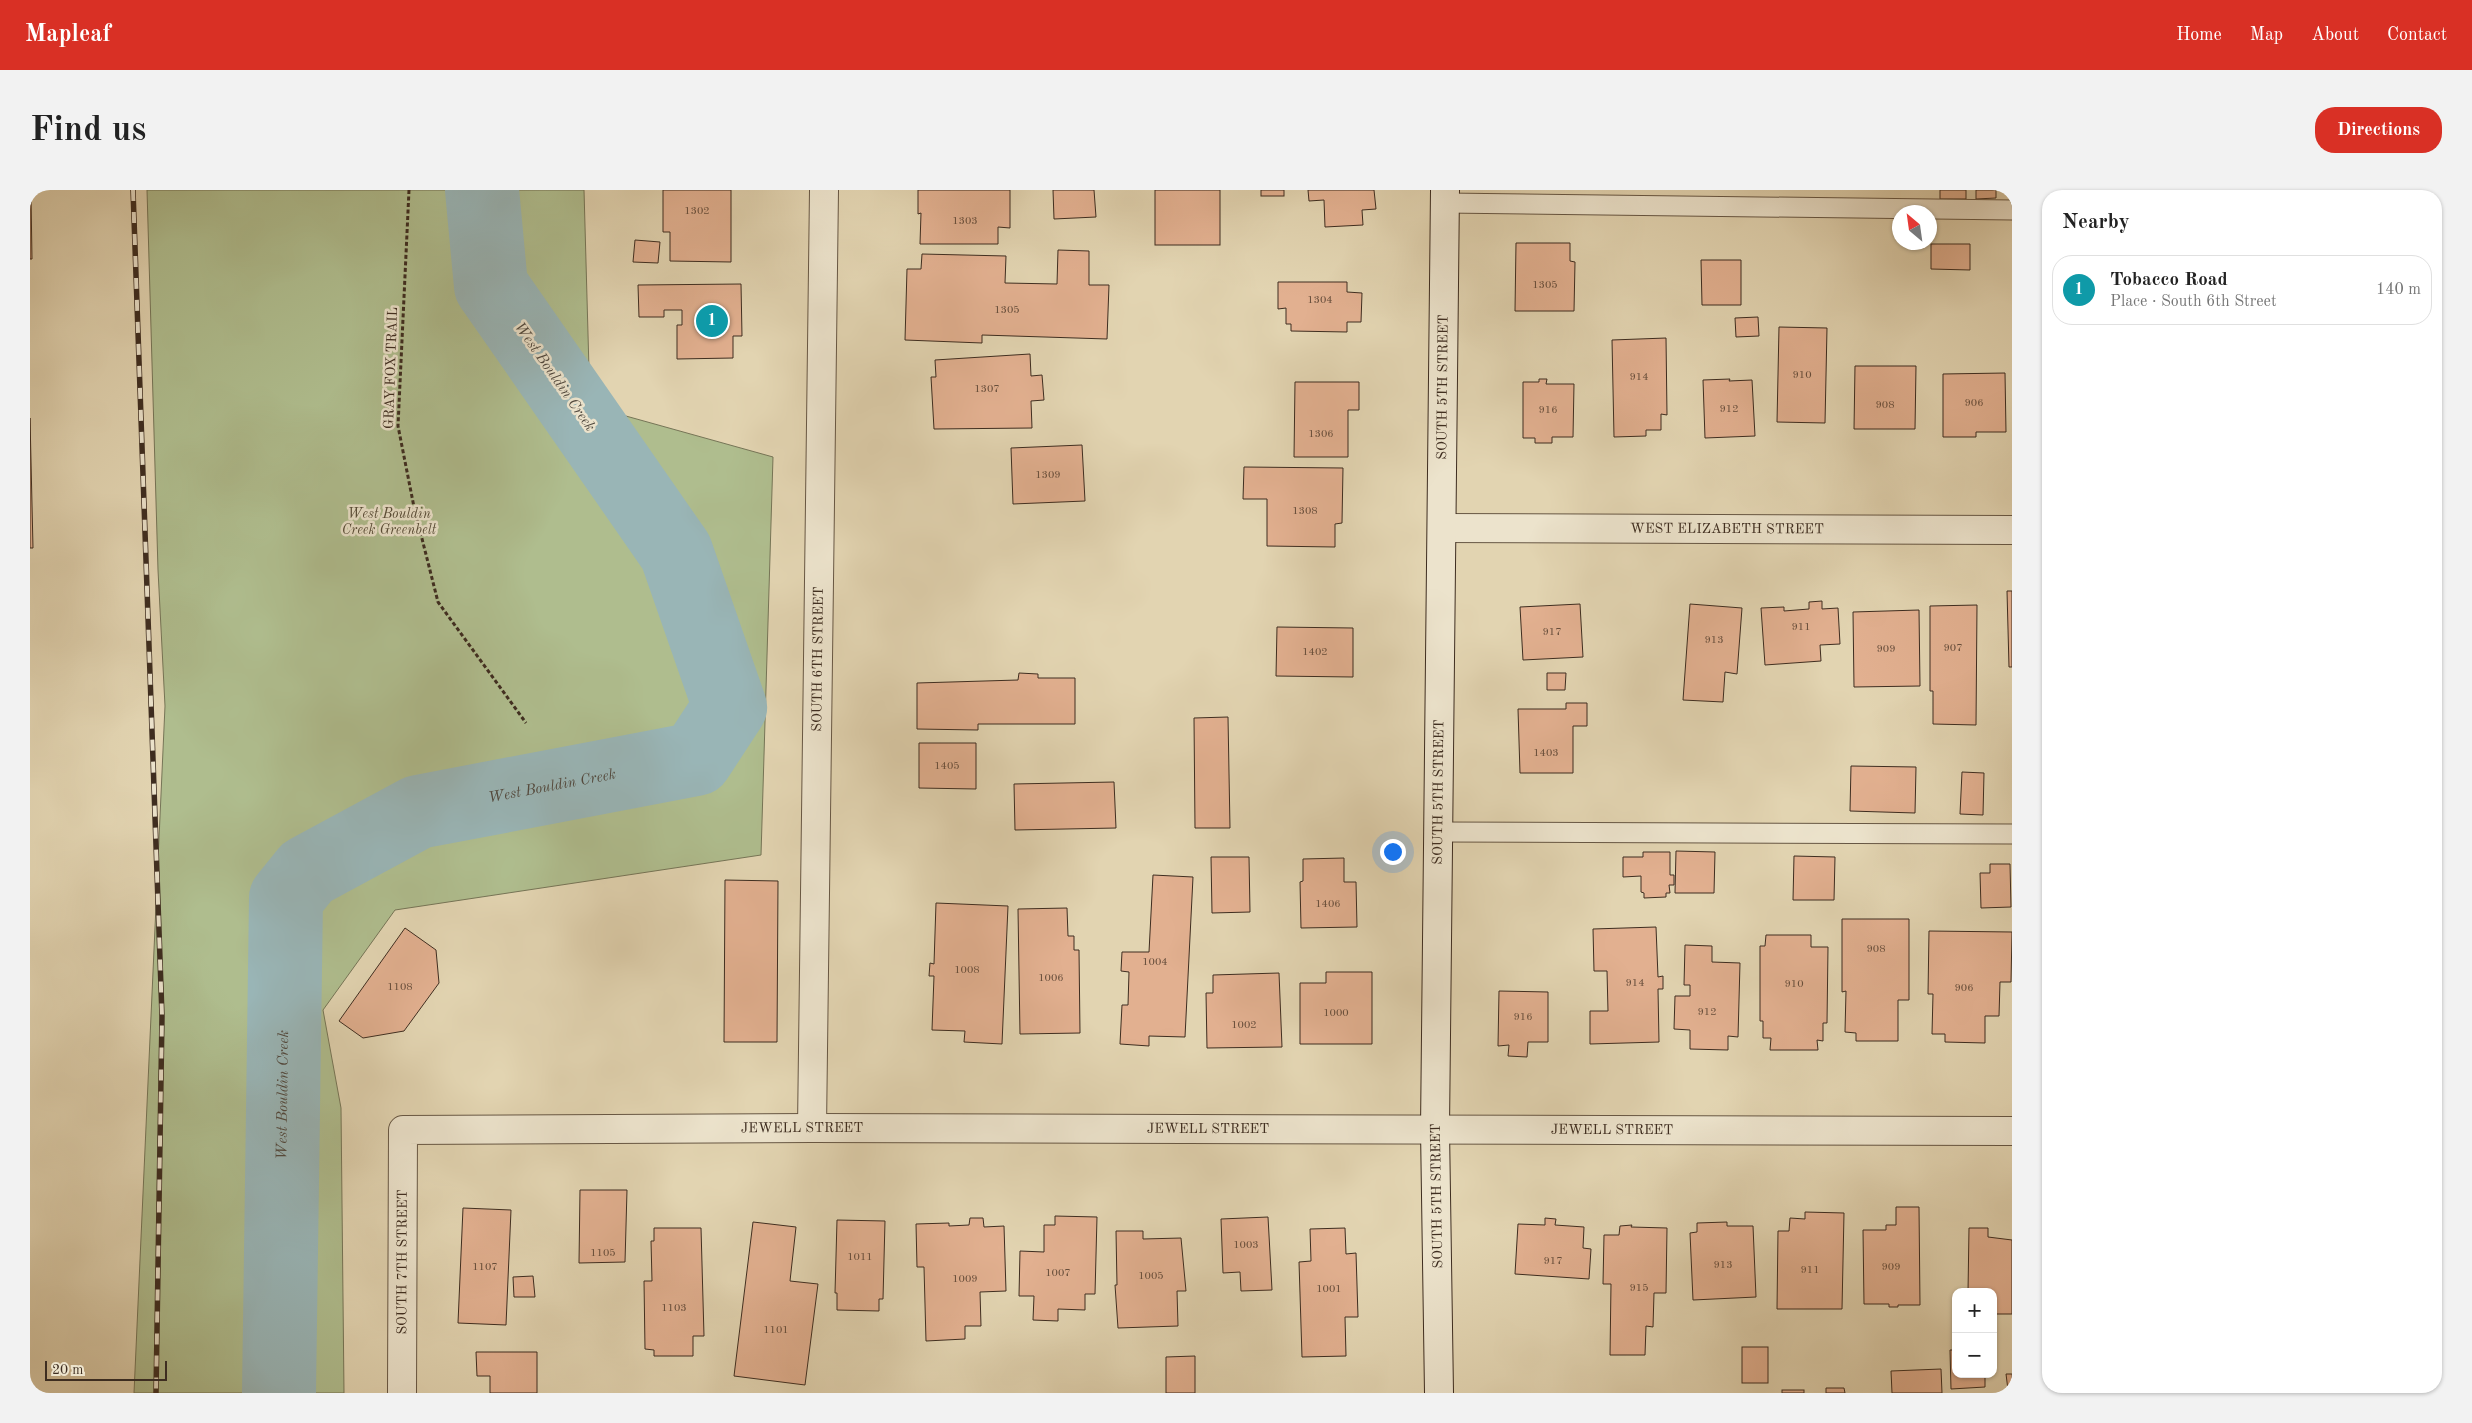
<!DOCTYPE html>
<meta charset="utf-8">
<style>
body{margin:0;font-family:"Old Standard TT",serif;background:#f2f2f2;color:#222}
.controls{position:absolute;right:15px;bottom:15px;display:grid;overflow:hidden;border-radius:10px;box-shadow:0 1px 4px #0004}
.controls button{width:45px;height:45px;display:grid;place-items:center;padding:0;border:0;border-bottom:1px solid #e0e0e0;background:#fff;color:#222;font:25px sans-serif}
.compass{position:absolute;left:1862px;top:15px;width:45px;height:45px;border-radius:50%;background:#fff;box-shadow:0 1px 4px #0004;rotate:331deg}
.scale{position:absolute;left:15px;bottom:12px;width:122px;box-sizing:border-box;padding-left:5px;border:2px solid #3e2d20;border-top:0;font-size:14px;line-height:18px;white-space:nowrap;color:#3e2d20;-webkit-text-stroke:4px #ece3cc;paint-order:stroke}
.you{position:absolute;left:1362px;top:661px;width:18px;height:18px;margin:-12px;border:4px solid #fff;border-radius:50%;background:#1a73e8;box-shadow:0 0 0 8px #1a73e833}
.badge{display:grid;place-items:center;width:32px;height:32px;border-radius:50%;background:#d93025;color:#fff;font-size:16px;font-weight:700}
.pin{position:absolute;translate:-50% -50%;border:2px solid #fff;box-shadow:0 1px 5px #0006}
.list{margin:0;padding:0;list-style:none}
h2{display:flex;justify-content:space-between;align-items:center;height:65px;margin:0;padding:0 20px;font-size:21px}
h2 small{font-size:16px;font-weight:400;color:#767676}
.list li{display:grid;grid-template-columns:32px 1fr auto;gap:15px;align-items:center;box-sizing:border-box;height:70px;margin:0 10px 10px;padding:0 10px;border:1px solid #e0e0e0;border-radius:20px}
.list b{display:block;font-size:19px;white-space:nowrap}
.list p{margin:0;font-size:16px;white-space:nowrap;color:#767676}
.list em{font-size:16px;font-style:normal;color:#767676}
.map{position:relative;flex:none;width:1982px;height:1203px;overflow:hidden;border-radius:20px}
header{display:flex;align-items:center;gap:30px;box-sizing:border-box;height:70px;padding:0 25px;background:#d93025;color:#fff}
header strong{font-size:24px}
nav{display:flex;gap:28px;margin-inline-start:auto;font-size:18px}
.intro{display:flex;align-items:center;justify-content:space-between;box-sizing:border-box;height:120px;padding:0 30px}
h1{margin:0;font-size:35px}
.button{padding:12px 22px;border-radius:20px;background:#d93025;color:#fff;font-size:18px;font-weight:700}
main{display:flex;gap:30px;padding:0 30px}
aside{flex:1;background:#fff;border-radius:20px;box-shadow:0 1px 4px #0004}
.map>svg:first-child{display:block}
</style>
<header>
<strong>Mapleaf</strong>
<nav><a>Home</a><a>Map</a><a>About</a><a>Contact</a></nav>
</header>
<div class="intro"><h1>Find us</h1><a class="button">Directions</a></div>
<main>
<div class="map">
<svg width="1982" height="1203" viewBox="0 0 1982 1203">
<rect width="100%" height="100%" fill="#e2d4b1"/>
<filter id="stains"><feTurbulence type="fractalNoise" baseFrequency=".004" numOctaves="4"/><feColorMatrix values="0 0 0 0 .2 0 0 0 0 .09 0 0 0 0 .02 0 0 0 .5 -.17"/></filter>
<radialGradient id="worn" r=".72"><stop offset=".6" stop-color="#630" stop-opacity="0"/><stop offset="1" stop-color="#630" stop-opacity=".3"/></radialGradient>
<!-- green -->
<path fill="#afbd8e" stroke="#767557" d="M 117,0 L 554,0 L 560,216 L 743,267 L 731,665 L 365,720 L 293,820 L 311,918 L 314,1203 L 104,1203 L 135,516 L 128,380 Z"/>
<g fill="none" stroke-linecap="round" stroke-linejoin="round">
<!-- river -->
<path stroke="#99b5b6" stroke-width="74" id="s1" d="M 249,1203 L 256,708 L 277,682 L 388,622 L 666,569 L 700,517 L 646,362 L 461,96 L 452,0"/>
</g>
<!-- building -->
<g fill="#e2b090" stroke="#3e2d20">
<path d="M 633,0 L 701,0 L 701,72 L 640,71 L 640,42 L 633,42 Z"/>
<path d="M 888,0 L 980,0 L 980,38 L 968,37 L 968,54 L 890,54 L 891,23 L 888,24 Z"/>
<path d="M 1023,0 L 1064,0 L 1066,27 L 1024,29 Z"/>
<rect x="1125" y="0" width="65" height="55"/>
<rect x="1231" y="0" width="23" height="6"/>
<path d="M 1278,0 L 1344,0 L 1346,19 L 1332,20 L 1333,35 L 1295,37 L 1294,10 L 1279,11 Z"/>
<rect x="1910" y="0" width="26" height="9"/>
<path d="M 1946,0 L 1966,0 L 1966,8 L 1946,9 Z"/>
<path d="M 0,7 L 1,7 L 2,69 L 0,69 Z"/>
<path d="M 605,50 L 630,52 L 628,73 L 603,72 Z"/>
<path d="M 1486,53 L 1540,53 L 1540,71 L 1545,72 L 1544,121 L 1485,121 Z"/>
<path d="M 1901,54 L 1940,54 L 1940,80 L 1901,79 Z"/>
<path d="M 1028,60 L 1059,61 L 1059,95 L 1079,95 L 1077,149 L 952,145 L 952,153 L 875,150 L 877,79 L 891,79 L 892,64 L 976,66 L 975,93 L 1027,94 Z"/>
<path d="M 1671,70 L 1711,70 L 1711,115 L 1672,115 Z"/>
<path d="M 1248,92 L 1317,92 L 1317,102 L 1332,103 L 1331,132 L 1317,132 L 1317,142 L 1261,141 L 1261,134 L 1256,134 L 1256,118 L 1248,119 Z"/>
<path d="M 711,94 L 712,146 L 703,146 L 703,168 L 647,169 L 647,135 L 652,135 L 652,120 L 634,120 L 634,127 L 609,127 L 608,95 Z"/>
<path d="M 1728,127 L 1729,146 L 1706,147 L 1705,128 Z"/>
<path d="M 1749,137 L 1797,138 L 1795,233 L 1747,232 Z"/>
<path d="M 1636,148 L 1637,225 L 1631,224 L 1631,240 L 1616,240 L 1616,246 L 1584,247 L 1582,150 Z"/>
<path d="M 1000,164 L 1001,186 L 1012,185 L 1014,210 L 1001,211 L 1002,238 L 904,239 L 901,187 L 906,187 L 905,170 Z"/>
<path d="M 1825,176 L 1886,176 L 1885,239 L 1824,239 Z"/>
<path d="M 1975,183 L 1976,242 L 1946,242 L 1946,247 L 1913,247 L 1913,184 Z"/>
<path d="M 1509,189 L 1517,189 L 1516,194 L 1544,194 L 1543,247 L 1522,247 L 1522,253 L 1505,253 L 1505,248 L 1493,248 L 1493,192 L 1509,192 Z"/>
<path d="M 1700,189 L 1699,191 L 1722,190 L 1725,246 L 1675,248 L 1673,190 Z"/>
<path d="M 1265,192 L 1329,192 L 1329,220 L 1318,220 L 1318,267 L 1264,267 Z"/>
<path d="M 0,228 L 3,358 L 0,358 Z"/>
<path d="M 1052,255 L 1055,311 L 983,314 L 981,258 Z"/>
<path d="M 1214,277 L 1313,278 L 1312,333 L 1305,334 L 1305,357 L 1237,356 L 1237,309 L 1213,309 Z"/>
<path d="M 1977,401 L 1982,401 L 1982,477 L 1979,477 Z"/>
<path d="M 1792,411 L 1792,419 L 1808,418 L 1810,454 L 1790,455 L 1791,471 L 1735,475 L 1731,418 L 1754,417 L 1754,421 L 1779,419 L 1779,412 Z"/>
<path d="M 1550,414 L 1553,467 L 1493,470 L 1490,417 Z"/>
<path d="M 1660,414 L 1712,418 L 1707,484 L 1695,482 L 1693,512 L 1653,510 Z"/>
<path d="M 1947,415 L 1946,535 L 1903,534 L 1903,501 L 1900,501 L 1900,416 Z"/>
<path d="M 1889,420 L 1890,496 L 1824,497 L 1823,422 Z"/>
<path d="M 1247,437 L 1323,438 L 1323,487 L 1246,486 Z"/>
<path d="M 989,483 L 1008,484 L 1008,488 L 1045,488 L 1045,534 L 948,534 L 948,540 L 887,539 L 887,493 L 988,490 Z"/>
<path d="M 1517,483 L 1536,483 L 1535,500 L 1517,500 Z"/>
<path d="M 1536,513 L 1557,513 L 1557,536 L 1543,536 L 1543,583 L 1490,583 L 1488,519 L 1536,519 Z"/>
<path d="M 1198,527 L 1200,638 L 1165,638 L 1164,528 Z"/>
<path d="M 889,553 L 946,553 L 946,599 L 889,598 Z"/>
<path d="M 1821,576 L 1886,577 L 1885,623 L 1820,621 Z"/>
<path d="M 1932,582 L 1954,583 L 1953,625 L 1930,624 Z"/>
<path d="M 1084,592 L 1086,638 L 985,640 L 984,594 Z"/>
<path d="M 1646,661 L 1685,662 L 1684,703 L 1645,703 Z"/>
<path d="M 1613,662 L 1640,662 L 1640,685 L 1644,685 L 1644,695 L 1639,695 L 1640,703 L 1636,703 L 1636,707 L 1614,708 L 1614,703 L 1611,702 L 1611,686 L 1593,687 L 1593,667 L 1613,667 Z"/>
<path d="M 1764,666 L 1805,667 L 1804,710 L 1763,710 Z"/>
<path d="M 1181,667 L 1219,667 L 1220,722 L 1182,723 Z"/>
<path d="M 1314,668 L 1314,692 L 1326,692 L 1327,737 L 1271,738 L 1270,692 L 1273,691 L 1273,669 Z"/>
<path d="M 1960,674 L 1980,674 L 1981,717 L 1951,718 L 1950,683 L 1960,683 Z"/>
<path d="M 1123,685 L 1163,687 L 1155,847 L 1119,846 L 1119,856 L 1090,854 L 1092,815 L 1098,815 L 1099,782 L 1091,781 L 1092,762 L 1119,762 Z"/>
<path d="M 695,690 L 748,691 L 747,852 L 694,852 Z"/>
<path d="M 906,713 L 978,716 L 972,854 L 934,852 L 935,841 L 902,840 L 904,786 L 899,786 L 900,773 L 904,774 Z"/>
<path d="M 1037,718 L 1038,746 L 1044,746 L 1044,760 L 1049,760 L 1050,843 L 990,844 L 988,719 Z"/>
<path d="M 1812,729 L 1879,729 L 1879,810 L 1868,810 L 1868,851 L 1826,851 L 1826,843 L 1815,842 L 1816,801 L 1812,802 Z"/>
<path d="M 1626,737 L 1628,787 L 1633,786 L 1633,799 L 1628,799 L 1629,852 L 1560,854 L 1560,821 L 1578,821 L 1577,781 L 1564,781 L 1563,739 Z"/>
<path d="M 375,738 L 406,760 L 409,793 L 374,841 L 333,848 L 309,831 Z"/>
<path d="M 1899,741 L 1982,742 L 1981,792 L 1970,792 L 1969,826 L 1955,826 L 1955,853 L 1915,852 L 1915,844 L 1902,844 L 1903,804 L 1898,804 Z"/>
<path d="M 1736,745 L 1781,745 L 1781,757 L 1798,757 L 1797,833 L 1793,833 L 1793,851 L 1787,850 L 1788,860 L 1740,860 L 1741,848 L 1733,848 L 1733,831 L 1730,831 L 1730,756 L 1735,756 Z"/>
<path d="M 1655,755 L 1682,756 L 1682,772 L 1710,773 L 1708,847 L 1698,846 L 1698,860 L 1660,859 L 1660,840 L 1644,839 L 1645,806 L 1660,806 L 1660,795 L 1654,795 Z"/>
<path d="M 1296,782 L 1342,782 L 1342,854 L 1270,854 L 1270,793 L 1296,793 Z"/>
<path d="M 1249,783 L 1252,857 L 1177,858 L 1176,803 L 1183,803 L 1183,785 Z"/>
<path d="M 1469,801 L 1518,802 L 1518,852 L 1498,852 L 1497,867 L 1478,866 L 1479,855 L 1468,856 Z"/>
<path d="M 550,1000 L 597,1000 L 595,1072 L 549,1073 Z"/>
<path d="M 1866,1017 L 1889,1017 L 1890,1115 L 1868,1115 L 1868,1117 L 1859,1117 L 1859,1114 L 1834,1114 L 1833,1040 L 1856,1040 L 1856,1035 L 1866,1035 Z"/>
<path d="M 433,1018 L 481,1020 L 476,1135 L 428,1133 Z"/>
<path d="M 1775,1022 L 1814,1023 L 1812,1119 L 1747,1119 L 1748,1041 L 1759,1041 L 1760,1028 L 1775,1029 Z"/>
<path d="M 1025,1026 L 1067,1027 L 1065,1104 L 1055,1104 L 1055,1120 L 1028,1119 L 1028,1131 L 1003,1130 L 1004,1106 L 989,1106 L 990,1061 L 1014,1062 L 1014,1035 L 1025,1035 Z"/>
<path d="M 1238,1027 L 1242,1100 L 1211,1101 L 1210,1082 L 1193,1083 L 1191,1029 Z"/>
<path d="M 940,1028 L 953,1028 L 954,1037 L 974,1036 L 976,1101 L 950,1102 L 951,1136 L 935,1136 L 935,1149 L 896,1151 L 894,1077 L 887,1077 L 886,1034 L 919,1033 L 919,1036 L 939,1035 Z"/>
<path d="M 1515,1028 L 1526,1029 L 1525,1035 L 1554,1037 L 1553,1058 L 1561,1059 L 1559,1089 L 1485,1084 L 1488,1034 L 1515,1035 Z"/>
<path d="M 807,1030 L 855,1031 L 853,1109 L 849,1109 L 849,1121 L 807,1120 L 807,1103 L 805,1103 Z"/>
<path d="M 723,1032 L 766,1037 L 760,1091 L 788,1094 L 775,1195 L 704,1186 Z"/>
<path d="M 1697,1032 L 1697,1036 L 1723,1036 L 1726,1107 L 1663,1110 L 1660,1043 L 1667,1042 L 1667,1033 Z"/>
<path d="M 1602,1035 L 1601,1037 L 1637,1038 L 1636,1103 L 1624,1103 L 1623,1137 L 1616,1136 L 1615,1165 L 1580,1165 L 1581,1094 L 1573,1094 L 1574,1045 L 1589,1045 L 1590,1036 Z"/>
<path d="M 624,1038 L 671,1038 L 674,1146 L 663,1146 L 663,1166 L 624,1166 L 624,1160 L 615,1159 L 614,1091 L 622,1091 L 621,1051 L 624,1051 Z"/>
<path d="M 1315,1038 L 1316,1064 L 1326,1063 L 1328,1127 L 1315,1127 L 1316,1166 L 1272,1167 L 1269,1072 L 1281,1071 L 1280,1039 Z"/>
<path d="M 1939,1038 L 1958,1038 L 1958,1047 L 1982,1050 L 1982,1124 L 1963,1124 L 1963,1102 L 1938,1102 Z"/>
<path d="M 1086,1041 L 1113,1041 L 1113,1049 L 1151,1048 L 1156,1101 L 1147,1101 L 1148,1136 L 1088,1138 L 1085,1095 L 1087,1095 Z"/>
<path d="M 503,1086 L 505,1107 L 484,1107 L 483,1087 Z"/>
<rect x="1712" y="1157" width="26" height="36"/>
<path d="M 1920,1160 L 1926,1160 L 1926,1184 L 1955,1184 L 1955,1197 L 1921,1199 Z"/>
<path d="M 446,1162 L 507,1162 L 507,1203 L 460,1203 L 460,1186 L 447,1186 Z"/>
<path d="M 1165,1166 L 1165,1203 L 1136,1203 L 1136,1167 Z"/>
<path d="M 1911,1179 L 1912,1203 L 1862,1203 L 1861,1181 Z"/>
<path d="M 1976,1184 L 1982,1184 L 1982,1200 L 1978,1200 Z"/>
<path d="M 1796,1198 L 1814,1198 L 1815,1203 L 1796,1203 Z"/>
<rect x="1752" y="1200" width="22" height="3"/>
</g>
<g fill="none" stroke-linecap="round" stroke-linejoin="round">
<!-- lane casing -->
<g stroke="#675744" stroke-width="21">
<g id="lane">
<path d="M 1415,13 L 1982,20"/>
<path d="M 1410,642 L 1982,644"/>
</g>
</g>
<!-- street casing -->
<g stroke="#675744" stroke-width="30">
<g id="street">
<path id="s2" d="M 1412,338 L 1982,340"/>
<path id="s3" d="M 782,938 L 794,0"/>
<path id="s4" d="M 372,1203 L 373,940 L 782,938 L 1982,941"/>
</g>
</g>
<!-- secondary casing -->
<g stroke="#3e2d20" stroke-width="30">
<g id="secondary">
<path id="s5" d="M 1409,1203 L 1405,939 L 1415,0"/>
</g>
</g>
<!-- path -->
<path stroke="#3e2d20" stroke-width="3" stroke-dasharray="4 2.5" stroke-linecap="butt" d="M 379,0 L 368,236 L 384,317 L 408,412 L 496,533"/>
<!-- lane -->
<use href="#lane" stroke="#ece3cc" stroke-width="19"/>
<!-- street -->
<use href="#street" stroke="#ece3cc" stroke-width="28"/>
<!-- secondary -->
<use href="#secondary" stroke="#ece3cc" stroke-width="28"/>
<!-- rail casing -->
<g stroke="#3e2d20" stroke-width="5.5">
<path id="rail" d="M 103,0 L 132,826 L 126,1203"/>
</g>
<!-- rail -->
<use href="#rail" stroke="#ece3cc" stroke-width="4" stroke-dasharray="11" stroke-linecap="butt"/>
</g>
<g text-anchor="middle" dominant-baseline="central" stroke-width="5" stroke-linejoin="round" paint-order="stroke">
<!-- number labels -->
<g font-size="11" fill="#674e3c">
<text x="667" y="21">1302</text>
<text x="935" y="31">1303</text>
<text x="1515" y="95">1305</text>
<text x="1290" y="110">1304</text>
<text x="977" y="120">1305</text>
<text x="1772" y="185">910</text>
<text x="1609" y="187">914</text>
<text x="957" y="199">1307</text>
<text x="1944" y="213">906</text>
<text x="1855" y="215">908</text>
<text x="1699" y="219">912</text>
<text x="1518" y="220">916</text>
<text x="1291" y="244">1306</text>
<text x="1018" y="285">1309</text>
<text x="1275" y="321">1308</text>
<text x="1771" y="437">911</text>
<text x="1522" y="442">917</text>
<text x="1684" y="450">913</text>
<text x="1923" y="458">907</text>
<text x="1856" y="459">909</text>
<text x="1285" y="462">1402</text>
<text x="1516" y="563">1403</text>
<text x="917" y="576">1405</text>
<text x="1298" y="714">1406</text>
<text x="1846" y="759">908</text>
<text x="1125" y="772">1004</text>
<text x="937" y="780">1008</text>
<text x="1021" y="788">1006</text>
<text x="1605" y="793">914</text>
<text x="1764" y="794">910</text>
<text x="370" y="797">1108</text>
<text x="1934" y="798">906</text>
<text x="1677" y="822">912</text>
<text x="1306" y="823">1000</text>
<text x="1493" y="827">916</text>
<text x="1214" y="835">1002</text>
<text x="1216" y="1055">1003</text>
<text x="573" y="1063">1105</text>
<text x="830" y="1067">1011</text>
<text x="1523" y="1071">917</text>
<text x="1693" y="1075">913</text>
<text x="455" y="1077">1107</text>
<text x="1861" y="1077">909</text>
<text x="1780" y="1080">911</text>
<text x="1028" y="1083">1007</text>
<text x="1121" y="1086">1005</text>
<text x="935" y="1089">1009</text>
<text x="1609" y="1098">915</text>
<text x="1299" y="1099">1001</text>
<text x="644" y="1118">1103</text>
<text x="746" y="1140">1101</text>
</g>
<!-- street labels -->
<g font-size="14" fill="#3e2d20" stroke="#ece3cc">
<text transform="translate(361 178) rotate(-88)">GRAY FOX TRAIL</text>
<text stroke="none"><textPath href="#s5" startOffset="1006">SOUTH 5TH STREET</textPath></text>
<text stroke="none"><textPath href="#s2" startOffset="285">WEST ELIZABETH STREET</textPath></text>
<text stroke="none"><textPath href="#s3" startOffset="469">SOUTH 6TH STREET</textPath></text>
<text stroke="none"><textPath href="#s5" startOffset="601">SOUTH 5TH STREET</textPath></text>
<text stroke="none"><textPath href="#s4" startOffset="662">JEWELL STREET</textPath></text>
<text stroke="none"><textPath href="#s4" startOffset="1068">JEWELL STREET</textPath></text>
<text stroke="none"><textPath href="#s4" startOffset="1472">JEWELL STREET</textPath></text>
<text transform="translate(1407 1006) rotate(-91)">SOUTH 5TH STREET</text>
<text stroke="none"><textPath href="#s4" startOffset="131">SOUTH 7TH STREET</textPath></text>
</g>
<!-- park labels -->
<g font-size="14" font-style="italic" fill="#554a36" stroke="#ece3cc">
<text x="359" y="324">West Bouldin<tspan x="359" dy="16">Creek Greenbelt</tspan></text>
</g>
<!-- water labels -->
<g font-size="15" font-style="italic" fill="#50483e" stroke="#ece3cc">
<text transform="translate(524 187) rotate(55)">West Bouldin Creek</text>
<text stroke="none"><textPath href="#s1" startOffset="791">West Bouldin Creek</textPath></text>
<text stroke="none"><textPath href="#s1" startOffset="298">West Bouldin Creek</textPath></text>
</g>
</g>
<rect width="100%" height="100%" filter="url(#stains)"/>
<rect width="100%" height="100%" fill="url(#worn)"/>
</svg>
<div class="controls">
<button>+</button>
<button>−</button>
</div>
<svg class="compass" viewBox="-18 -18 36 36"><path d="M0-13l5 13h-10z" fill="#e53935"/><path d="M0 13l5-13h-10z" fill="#767676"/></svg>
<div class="scale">20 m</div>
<div class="you"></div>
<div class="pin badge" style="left:682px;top:131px;background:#0f9aa8">1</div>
</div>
<aside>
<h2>Nearby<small></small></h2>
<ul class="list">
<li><span class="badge" style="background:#0f9aa8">1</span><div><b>Tobacco Road</b><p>Place · South 6th Street</p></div><em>140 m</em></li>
</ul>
</aside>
</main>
